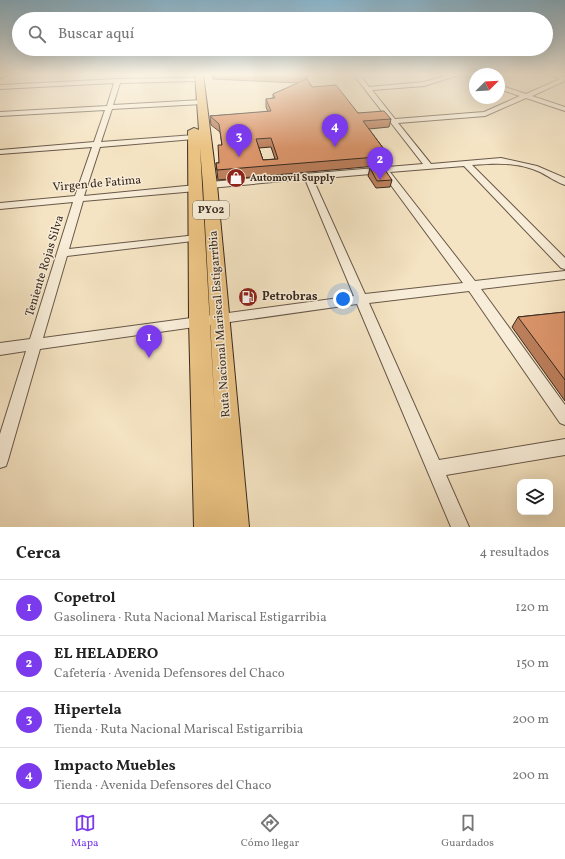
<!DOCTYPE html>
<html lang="es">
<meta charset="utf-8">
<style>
body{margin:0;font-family:Vollkorn,serif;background:#f2f2f2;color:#222}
.controls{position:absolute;right:12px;bottom:12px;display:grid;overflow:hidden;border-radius:8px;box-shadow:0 4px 16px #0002}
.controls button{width:36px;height:36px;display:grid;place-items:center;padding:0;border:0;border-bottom:1px solid #e0e0e0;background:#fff;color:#222;font:20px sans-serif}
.compass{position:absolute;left:469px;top:68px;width:36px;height:36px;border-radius:50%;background:#fff;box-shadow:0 4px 16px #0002;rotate:66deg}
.you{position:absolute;left:343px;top:299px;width:14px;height:14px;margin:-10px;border:3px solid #fff;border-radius:50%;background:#1a73e8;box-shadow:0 0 0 6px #1a73e833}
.badge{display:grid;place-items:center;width:26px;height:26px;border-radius:50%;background:#7c3aed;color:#fff;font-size:13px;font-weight:700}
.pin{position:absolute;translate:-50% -33px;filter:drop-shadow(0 1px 2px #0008)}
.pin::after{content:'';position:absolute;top:21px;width:14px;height:12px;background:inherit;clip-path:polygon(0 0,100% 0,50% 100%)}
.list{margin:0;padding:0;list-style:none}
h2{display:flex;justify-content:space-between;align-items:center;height:52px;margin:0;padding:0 16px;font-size:17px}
h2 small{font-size:13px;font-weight:400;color:#767676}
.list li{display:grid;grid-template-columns:26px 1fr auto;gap:12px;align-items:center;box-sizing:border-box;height:56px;padding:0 16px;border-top:1px solid #e0e0e0}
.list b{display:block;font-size:15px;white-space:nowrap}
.list p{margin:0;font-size:13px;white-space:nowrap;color:#767676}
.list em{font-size:13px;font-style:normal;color:#767676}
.icon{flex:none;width:22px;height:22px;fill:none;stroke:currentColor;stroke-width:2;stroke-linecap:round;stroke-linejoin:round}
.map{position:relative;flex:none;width:565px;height:527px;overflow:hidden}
.search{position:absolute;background:#fff;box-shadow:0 4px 16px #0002;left:12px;right:12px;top:12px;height:44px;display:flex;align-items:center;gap:10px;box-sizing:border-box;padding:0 14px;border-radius:22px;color:#767676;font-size:15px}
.sheet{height:276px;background:#fff}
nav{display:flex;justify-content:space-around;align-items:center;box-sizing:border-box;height:56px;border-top:1px solid #e0e0e0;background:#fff;font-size:11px;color:#767676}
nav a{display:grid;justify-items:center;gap:2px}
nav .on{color:#7c3aed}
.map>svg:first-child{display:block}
</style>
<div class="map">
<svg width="565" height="527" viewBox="0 0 565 527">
<rect width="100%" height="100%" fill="#f5e4c3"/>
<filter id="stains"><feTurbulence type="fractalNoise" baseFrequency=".005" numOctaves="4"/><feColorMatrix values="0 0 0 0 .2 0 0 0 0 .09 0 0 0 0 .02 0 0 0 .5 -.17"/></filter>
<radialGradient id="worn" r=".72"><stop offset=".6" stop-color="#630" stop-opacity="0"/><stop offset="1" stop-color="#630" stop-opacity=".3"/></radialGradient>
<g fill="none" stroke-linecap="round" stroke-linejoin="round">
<!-- minor casing -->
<g stroke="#685849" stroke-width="2">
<g id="minor">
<path d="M 0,74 L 10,74 L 0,78 Z"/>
<path d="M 353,74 L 359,74 L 369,87 L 424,82 L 452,74 L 462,74 L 424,86 L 372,90 L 395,119 L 484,112 L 520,96 L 499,89 L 499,85 L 526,94 L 560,79 L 548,74 L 557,74 L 565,77 L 565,81 L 532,96 L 565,107 L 565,111 L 526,98 L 485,116 L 398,123 L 431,164 L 501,158 L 537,166 L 565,178 L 565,185 C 556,182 548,176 540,172 C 516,162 498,163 472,165 L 565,258 L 565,269 L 561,268 L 464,166 L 390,172 L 475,281 L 565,271 L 565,279 L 481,289 L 565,405 L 565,425 L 560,423 L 469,291 L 369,303 L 439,460 L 565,439 L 565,455 L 446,475 L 469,527 L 451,527 L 357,304 L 40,349 L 8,460 L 6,466 L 0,468 L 0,434 L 26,351 L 0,355 L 0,343 L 30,339 L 73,202 L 0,209 L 0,203 L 75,196 L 92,147 L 0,154 L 0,150 L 94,142 L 105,110 L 0,116 L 0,112 L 107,106 L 114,83 L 0,89 L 0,85 L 118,79 L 193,78 L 195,79 L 195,81 L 120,83 L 113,105 L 202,100 L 205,102 L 202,104 L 112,109 L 101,142 L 194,135 L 198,137 L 194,139 L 100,147 L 84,196 L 196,185 L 200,188 L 196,191 L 83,201 L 69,249 L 197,235 L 202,238 L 201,240 L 67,256 L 43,338 L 354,296 L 305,179 L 210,188 L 206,185 L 210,182 L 423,164 ZM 382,173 L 463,283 L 365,294 L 313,179 Z"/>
<path d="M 464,74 L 475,76 L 475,80 L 465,75 Z"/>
</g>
</g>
<!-- highway casing -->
<g stroke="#392a20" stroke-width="2">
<path id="highway" d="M 195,74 L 203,74 L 217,185 L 249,527 L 194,527 L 189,320 L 188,131 L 194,128 L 199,130 ZM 200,148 L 203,185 L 215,414 Z"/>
</g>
<!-- minor -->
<use href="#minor" fill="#f8edd8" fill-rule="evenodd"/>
<!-- highway -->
<use href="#highway" fill="#eac282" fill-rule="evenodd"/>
</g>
<!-- wall -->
<g fill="#bb7f5b" stroke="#392a20" fill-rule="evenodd">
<path d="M 212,74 L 307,74 L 307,79 L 312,87 L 358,113 L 391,119 L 389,127 L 369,129 L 389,156 L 388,165 L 218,180 L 216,163 L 219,163 L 222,145 L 220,132 L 211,125 L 210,116 L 268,112 L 266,107 L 266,99 L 273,98 L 273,94 L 298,83 L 213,79 ZM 271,147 L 275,159 L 263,160 L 259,148 Z"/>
<path d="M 370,168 L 392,180 L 390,187 L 376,188 L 368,176 Z"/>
<path d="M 565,312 L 565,401 L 512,327 L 518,317 Z"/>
</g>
<!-- building -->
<g fill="#da946a" stroke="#392a20" fill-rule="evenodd">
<path d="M 279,74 L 307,74 L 307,75 Z"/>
<path d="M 307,79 L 312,87 L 336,85 L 358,113 L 384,111 L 391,119 L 363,121 L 389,156 L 217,170 L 216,163 L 219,163 L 218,145 L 222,145 L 219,124 L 210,116 L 271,111 L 266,99 L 275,98 L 273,94 ZM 271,138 L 278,159 L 263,160 L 256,139 Z"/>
<path d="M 383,167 L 392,180 L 377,181 L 370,168 Z"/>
<path d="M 565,312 L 565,380 L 518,317 Z"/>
</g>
<!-- sky -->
<linearGradient id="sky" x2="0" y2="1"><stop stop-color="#8ab8d1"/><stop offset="0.5" stop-color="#faf3e4"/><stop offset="1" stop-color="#faf3e4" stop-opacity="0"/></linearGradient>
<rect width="565" height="148" fill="url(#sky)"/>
<!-- icons -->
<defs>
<g id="shop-disc" transform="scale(1)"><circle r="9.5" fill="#8f2418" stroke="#f8edd8"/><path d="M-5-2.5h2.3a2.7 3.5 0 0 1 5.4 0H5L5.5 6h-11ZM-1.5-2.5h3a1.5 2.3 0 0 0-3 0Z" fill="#fff"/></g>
<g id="fuel-disc" transform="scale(1)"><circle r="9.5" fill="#8f2418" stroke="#f8edd8"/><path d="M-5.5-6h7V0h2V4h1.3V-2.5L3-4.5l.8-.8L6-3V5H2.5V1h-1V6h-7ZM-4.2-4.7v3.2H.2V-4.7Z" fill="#fff"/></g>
</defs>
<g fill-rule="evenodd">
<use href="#shop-disc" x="236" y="178"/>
<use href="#fuel-disc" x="248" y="297"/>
</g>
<g text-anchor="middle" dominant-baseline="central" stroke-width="3" stroke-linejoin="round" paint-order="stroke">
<!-- far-poi labels -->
<g font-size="10" font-weight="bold" fill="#392a20" stroke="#f8edd8" text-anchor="start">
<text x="250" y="178">Automovil Supply</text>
</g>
<!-- shield labels -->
<rect fill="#f8edd8" stroke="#726457" stroke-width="1" x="193" y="201" width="36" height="18" rx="3"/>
<g font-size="11" font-weight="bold" fill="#392a20">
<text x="211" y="210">PY02</text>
</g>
<!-- street labels -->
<g font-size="12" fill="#392a20" stroke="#f8edd8">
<text transform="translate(97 184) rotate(-5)">Virgen de Fatima</text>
<text transform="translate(45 266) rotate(-73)">Teniente Rojas Silva</text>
<text transform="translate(220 324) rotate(-94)">Ruta Nacional Mariscal Estigarribia</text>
</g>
<!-- poi labels -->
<g font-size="12" font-weight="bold" fill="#392a20" stroke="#f8edd8" text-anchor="start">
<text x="262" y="297">Petrobras</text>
</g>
</g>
<rect width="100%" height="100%" filter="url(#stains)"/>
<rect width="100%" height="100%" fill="url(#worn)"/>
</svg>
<div class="controls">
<button><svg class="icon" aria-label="layers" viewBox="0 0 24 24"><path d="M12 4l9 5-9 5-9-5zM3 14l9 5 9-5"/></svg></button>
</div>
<svg class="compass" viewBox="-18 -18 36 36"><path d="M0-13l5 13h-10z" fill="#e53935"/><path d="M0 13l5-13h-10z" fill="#767676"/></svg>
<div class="you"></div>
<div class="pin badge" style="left:149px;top:358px">1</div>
<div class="pin badge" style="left:380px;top:180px">2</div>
<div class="pin badge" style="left:239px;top:157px">3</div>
<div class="pin badge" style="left:335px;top:147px">4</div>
<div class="search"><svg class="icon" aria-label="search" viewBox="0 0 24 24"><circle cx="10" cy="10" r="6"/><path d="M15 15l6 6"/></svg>Buscar aquí</div>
</div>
<section class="sheet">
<h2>Cerca<small>4 resultados</small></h2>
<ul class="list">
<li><span class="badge">1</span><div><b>Copetrol</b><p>Gasolinera · Ruta Nacional Mariscal Estigarribia</p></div><em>120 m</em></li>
<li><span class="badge">2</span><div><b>EL HELADERO</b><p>Cafetería · Avenida Defensores del Chaco</p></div><em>150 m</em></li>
<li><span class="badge">3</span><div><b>Hipertela</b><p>Tienda · Ruta Nacional Mariscal Estigarribia</p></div><em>200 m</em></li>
<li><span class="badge">4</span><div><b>Impacto Muebles</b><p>Tienda · Avenida Defensores del Chaco</p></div><em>200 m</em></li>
</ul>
</section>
<nav>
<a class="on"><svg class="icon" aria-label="map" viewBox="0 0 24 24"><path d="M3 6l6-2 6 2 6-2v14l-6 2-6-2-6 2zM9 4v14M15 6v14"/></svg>Mapa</a>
<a><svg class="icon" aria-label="directions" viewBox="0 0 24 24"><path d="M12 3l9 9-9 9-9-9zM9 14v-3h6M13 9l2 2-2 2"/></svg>Cómo llegar</a>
<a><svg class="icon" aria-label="saved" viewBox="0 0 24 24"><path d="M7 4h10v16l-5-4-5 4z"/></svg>Guardados</a>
</nav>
